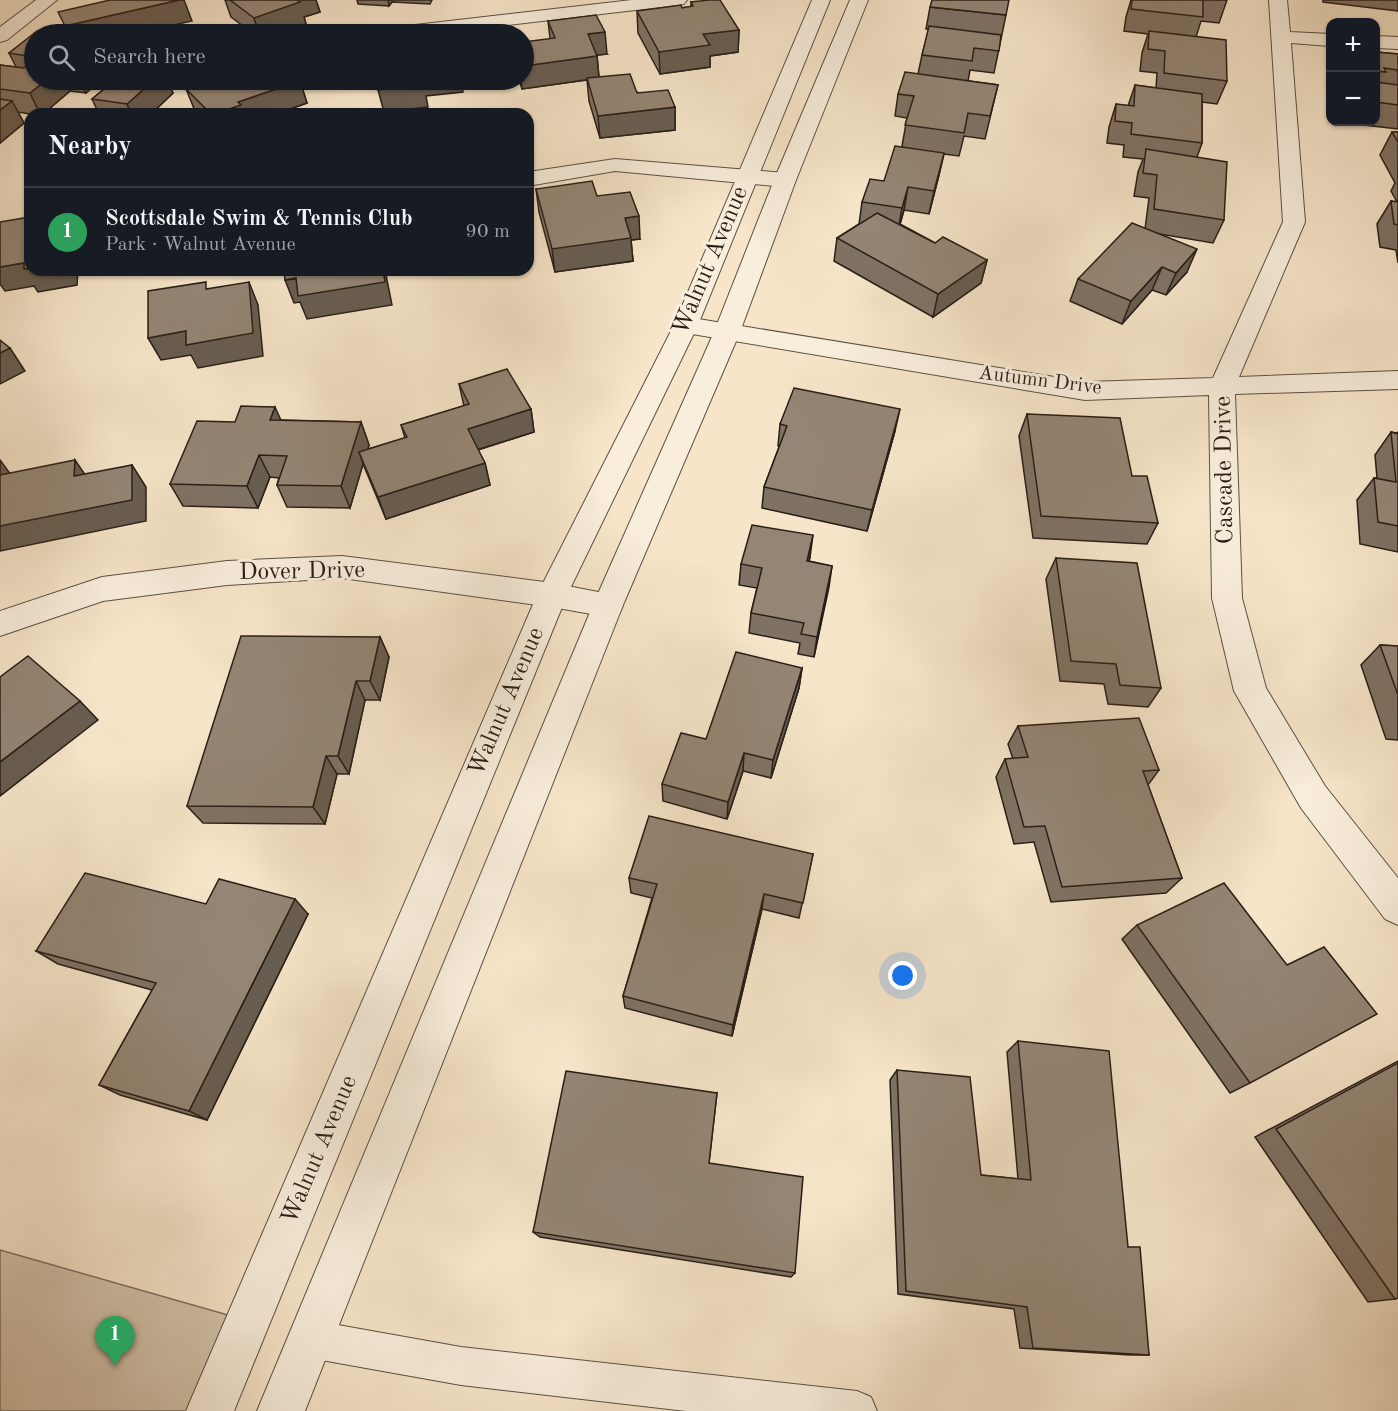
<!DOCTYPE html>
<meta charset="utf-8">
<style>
body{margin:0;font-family:"Old Standard TT",serif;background:#20242c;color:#f1f3f6}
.controls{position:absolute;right:18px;top:18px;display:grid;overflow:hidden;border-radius:12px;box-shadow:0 2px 4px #0004}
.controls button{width:54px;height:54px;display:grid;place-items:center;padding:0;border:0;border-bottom:2px solid #363941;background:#171b24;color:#f1f3f6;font:30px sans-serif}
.you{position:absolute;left:903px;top:976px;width:21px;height:21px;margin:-15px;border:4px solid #fff;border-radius:50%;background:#1a73e8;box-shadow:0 0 0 9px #1a73e833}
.badge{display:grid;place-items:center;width:39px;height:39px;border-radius:50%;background:#ea580c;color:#fff;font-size:20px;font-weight:700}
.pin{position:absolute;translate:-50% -50px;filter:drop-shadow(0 2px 3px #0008)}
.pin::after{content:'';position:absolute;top:32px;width:21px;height:18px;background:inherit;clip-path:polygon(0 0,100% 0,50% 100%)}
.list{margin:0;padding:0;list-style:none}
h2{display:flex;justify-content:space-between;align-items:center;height:78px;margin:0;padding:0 24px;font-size:26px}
h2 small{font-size:20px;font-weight:400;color:#9ea1a6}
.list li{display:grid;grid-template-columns:39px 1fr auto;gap:18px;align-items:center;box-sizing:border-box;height:90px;padding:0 24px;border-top:2px solid #363941}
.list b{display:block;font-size:22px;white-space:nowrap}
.list p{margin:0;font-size:20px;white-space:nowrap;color:#9ea1a6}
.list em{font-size:20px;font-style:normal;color:#9ea1a6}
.icon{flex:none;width:33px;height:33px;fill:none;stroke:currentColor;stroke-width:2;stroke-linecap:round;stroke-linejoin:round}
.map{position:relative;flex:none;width:1398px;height:1411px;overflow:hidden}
.search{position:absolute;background:#171b24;box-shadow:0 2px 4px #0004;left:24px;top:24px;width:510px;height:66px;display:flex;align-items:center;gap:15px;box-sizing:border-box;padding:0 21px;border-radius:33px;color:#9ea1a6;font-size:22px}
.panel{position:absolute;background:#171b24;box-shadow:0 2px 4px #0004;left:24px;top:108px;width:510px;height:168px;border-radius:18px}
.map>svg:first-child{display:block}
</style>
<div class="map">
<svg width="1398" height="1411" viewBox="0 0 1398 1411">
<rect width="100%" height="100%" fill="#f6e5c9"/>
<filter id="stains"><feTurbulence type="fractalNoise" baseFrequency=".00333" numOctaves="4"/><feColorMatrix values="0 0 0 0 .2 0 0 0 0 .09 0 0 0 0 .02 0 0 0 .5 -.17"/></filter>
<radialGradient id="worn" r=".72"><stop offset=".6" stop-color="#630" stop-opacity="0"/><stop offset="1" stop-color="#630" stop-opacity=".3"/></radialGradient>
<!-- green -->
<path fill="#d3c3ab" stroke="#7e7061" stroke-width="1.5" d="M 0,1250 L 249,1321 L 210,1411 L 0,1411 Z"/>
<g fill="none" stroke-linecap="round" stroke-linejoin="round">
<!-- service casing -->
<g stroke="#5c5044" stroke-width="2">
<path id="service" d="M 310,1320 L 461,1347 L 857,1391 L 871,1397 L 877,1411 L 686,1411 L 461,1385 L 310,1358 L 297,1352 L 291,1339 L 297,1326 Z"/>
</g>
<!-- minor casing -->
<g stroke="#5c5044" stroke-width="2">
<g id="minor">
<path d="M 36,0 L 57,0 L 7,40 L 0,42 L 0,27 Z"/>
<path d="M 632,0 L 687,0 L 684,4 L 678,5 L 432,34 L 380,34 L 382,30 L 389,28 Z"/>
<path d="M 1269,0 L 1287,0 L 1290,32 L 1330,34 L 1330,46 L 1291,43 L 1305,222 L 1239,377 L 1398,371 L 1398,389 L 1235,394 L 1242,598 L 1266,688 L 1325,786 L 1398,878 L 1398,925 L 1385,919 L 1301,808 L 1234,691 L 1212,598 L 1209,395 L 1085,400 L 686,333 L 677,331 L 674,325 L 677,319 L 686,317 L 1085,382 L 1213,378 L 1283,222 Z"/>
<path d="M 1376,36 L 1398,37 L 1398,49 L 1376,48 Z"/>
<path d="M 615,159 L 785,173 L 793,175 L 796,180 L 793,185 L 785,187 L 615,171 L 528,186 L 528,172 Z"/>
<path d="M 342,556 L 552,583 L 619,596 L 623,605 L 619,614 L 608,617 L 552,607 L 342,578 L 227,585 L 103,601 L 0,636 L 0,611 L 102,577 L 227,561 Z"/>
</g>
</g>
<!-- tertiary casing -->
<g stroke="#5c5044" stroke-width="2">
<g id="tertiary">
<path d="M 812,0 L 830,0 L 698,325 L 567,595 L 234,1411 L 186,1411 L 537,595 L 674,325 Z"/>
<path d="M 850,0 L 868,0 L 796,180 L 740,332 L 623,605 L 305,1411 L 257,1411 L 593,605 L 714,332 L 774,180 Z"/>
</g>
</g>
<!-- service -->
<use href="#service" fill="#f9eedc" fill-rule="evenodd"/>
<!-- minor -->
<use href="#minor" fill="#f9eedc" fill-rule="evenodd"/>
<!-- tertiary -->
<use href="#tertiary" fill="#f9eedc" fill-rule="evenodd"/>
</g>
<!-- wall -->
<g fill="#7f7264" stroke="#291e17" stroke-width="1.5">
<path d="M 225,0 L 316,0 L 320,12 L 304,17 L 306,24 L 276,34 L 254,34 L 231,17 Z"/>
<path d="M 357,0 L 432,0 L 430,4 L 392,2 L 389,6 L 358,4 Z"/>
<path d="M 1131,0 L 1227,0 L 1219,23 L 1201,21 L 1196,37 L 1227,81 L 1217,104 L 1202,102 L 1202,143 L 1197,157 L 1224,220 L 1213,243 L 1160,234 L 1187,272 L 1166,295 L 1152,290 L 1122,324 L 1070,301 L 1078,279 L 1145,229 L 1149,198 L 1134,196 L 1138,172 L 1143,159 L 1123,157 L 1124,145 L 1107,143 L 1109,127 L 1116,104 L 1128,106 L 1135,85 L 1156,88 L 1157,73 L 1140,71 L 1142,53 L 1148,34 L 1124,31 L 1126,17 Z"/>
<path d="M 1323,0 L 1398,0 L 1398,11 L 1323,2 Z"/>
<path d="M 691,2 L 739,30 L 738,52 L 710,56 L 710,67 L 660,74 L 638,33 L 637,11 L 691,7 Z"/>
<path d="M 930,7 L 1006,15 L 994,73 L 970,70 L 968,81 L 998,85 L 985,139 L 964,136 L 959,156 L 944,154 L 939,175 L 929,214 L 904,210 L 900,224 L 935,243 L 987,260 L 981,283 L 933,317 L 834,261 L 837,238 L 859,224 L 862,202 L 884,181 L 902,146 L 907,118 L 895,116 L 898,94 L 918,74 L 922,55 L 929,29 L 926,29 Z"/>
<path d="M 548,21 L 607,54 L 597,55 L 599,77 L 675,107 L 675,130 L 600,138 L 589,101 L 587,80 L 522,89 L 519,80 L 524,80 L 550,38 Z"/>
<path d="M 34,34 L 34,80 L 101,80 L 86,93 L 70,91 L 43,114 L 30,114 L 18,112 L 24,123 L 0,143 L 0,65 L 16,67 L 9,53 Z"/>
<path d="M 1376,52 L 1398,54 L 1398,129 L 1364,125 L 1363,122 L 1376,122 Z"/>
<path d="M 115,80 L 167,80 L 173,93 L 151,114 L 99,114 L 92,99 Z"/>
<path d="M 197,80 L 298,80 L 300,81 L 307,103 L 276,114 L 198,114 L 195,111 L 186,89 L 199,84 Z"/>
<path d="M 1392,132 L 1398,132 L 1398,263 L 1396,250 L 1380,247 L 1377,224 L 1391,201 L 1397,202 L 1391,191 L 1395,183 L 1380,155 Z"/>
<path d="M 536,189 L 597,196 L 640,239 L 631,240 L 633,261 L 555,272 L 539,212 Z"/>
<path d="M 459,384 L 531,409 L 534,432 L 478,450 L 485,463 L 490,485 L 386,519 L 363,464 L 350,508 L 287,507 L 277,485 L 279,478 L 270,477 L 258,508 L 183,506 L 170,484 L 235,422 L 281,420 L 361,422 L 369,445 L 368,449 L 405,438 L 401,425 L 464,406 Z"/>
<path d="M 1027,414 L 1132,476 L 1158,523 L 1147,544 L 1033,538 L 1019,436 Z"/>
<path d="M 780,424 L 895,431 L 867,531 L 762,508 L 764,487 L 779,447 L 778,446 Z"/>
<path d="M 1391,432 L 1397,433 L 1398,432 L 1398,552 L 1360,544 L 1357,500 L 1374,478 L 1377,478 L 1375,455 Z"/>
<path d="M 810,557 L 809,561 L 832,566 L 814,657 L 798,654 L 800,643 L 749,633 L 751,613 L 757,588 L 739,585 L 741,564 Z"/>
<path d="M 1056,558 L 1161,688 L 1148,707 L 1108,704 L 1104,684 L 1060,681 L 1046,579 Z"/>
<path d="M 380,637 L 389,657 L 380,700 L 365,700 L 349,774 L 337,774 L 325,824 L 203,823 L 187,806 Z"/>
<path d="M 1380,645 L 1398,646 L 1398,740 L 1386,739 L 1361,665 Z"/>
<path d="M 802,668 L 799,688 L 771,778 L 743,771 L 727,819 L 663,801 L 662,784 L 706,739 Z"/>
<path d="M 1018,726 L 1159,770 L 1148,785 L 1182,878 L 1166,893 L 1051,902 L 1034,842 L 1014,844 L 996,777 L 1005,759 L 1013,759 L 1008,744 Z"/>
<path d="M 813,854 L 799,918 L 762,909 L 732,1036 L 625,1008 L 623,996 L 652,898 L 631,893 L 629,878 Z"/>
<path d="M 206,904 L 308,914 L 207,1120 L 120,1095 L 99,1085 L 152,990 L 58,964 L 36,951 Z"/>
<path d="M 1137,925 L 1287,965 L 1250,1083 L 1230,1093 L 1122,939 Z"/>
<path d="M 1018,1041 L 1128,1247 L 1149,1355 L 1130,1355 L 1020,1348 L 1014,1309 L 898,1294 L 890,1080 L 897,1070 L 981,1175 L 1018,1179 L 1007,1052 Z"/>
<path d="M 1398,1061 L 1398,1298 L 1395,1299 L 1368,1302 L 1255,1137 Z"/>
<path d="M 717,1093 L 709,1163 L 795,1273 L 791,1277 L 540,1237 L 533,1232 Z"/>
</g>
<!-- shaded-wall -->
<g fill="#685d51" stroke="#291e17" stroke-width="1.5">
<path d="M 179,0 L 184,0 L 192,21 L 132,34 L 70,34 L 65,26 Z"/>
<path d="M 294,0 L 316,0 L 320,12 L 304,17 L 306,24 L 276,34 L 259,34 L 254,18 Z"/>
<path d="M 388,0 L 392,0 L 392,2 L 389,6 Z"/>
<path d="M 739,30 L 738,52 L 710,56 L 710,67 L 660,74 L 659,52 L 703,34 Z"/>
<path d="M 605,32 L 607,54 L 590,56 L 588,34 Z"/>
<path d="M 597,56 L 599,78 L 522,89 L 521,80 L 524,80 L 524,66 Z"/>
<path d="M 46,80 L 65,80 L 70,91 L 43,114 L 40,114 L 30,93 Z"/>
<path d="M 79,80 L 101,80 L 86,93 Z"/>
<path d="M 154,80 L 167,80 L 173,93 L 151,114 L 131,114 L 127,104 Z"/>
<path d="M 422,80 L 461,80 L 463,92 L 426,96 L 428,107 L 384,112 L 378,90 Z"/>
<path d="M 300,81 L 307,103 L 276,114 L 214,114 L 238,102 Z"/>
<path d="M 12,101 L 24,123 L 0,143 L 0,110 Z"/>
<path d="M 675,107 L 675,130 L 600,138 L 598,116 Z"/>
<path d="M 944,153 L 939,175 L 929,214 L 934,191 Z"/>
<path d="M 908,187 L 904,210 L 898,231 L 902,208 Z"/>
<path d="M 639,216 L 640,239 L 631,240 L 633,261 L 555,272 L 552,249 L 625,218 Z"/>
<path d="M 528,249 L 531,266 L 528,266 Z"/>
<path d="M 1197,249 L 1187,272 L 1166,295 L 1176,273 Z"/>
<path d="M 987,260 L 981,283 L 933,317 L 938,294 Z"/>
<path d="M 24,263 L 30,268 L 30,270 L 78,270 L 77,285 L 38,292 L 34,286 L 5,291 L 0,284 L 0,267 Z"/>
<path d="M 1162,267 L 1152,290 L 1122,324 L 1131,301 Z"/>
<path d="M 385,270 L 392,305 L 307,319 L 300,302 L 294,303 L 285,280 Z"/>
<path d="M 478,270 L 500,270 L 479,273 Z"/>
<path d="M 249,282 L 258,305 L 263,356 L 198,368 L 191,355 L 161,360 L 148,338 Z"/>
<path d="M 10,348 L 25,371 L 0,384 L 0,353 Z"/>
<path d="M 275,407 L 285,429 L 270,420 Z"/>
<path d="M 531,409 L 534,432 L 473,451 L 468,429 Z"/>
<path d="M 900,409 L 895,431 L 867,531 L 872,510 Z"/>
<path d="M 361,422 L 369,445 L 363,463 L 359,452 L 363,464 L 350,508 L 341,486 Z"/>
<path d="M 259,455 L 270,477 L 258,508 L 247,486 Z"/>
<path d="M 0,460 L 11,475 L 0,487 Z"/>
<path d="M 75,460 L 90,482 L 74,476 Z"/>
<path d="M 485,463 L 490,485 L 386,519 L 378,497 Z"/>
<path d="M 132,465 L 146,487 L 146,521 L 0,551 L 0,526 Z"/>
<path d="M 813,535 L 810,557 L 804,582 L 807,561 Z"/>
<path d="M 832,566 L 829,587 L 814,657 L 817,637 Z"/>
<path d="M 380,637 L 389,657 L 380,700 L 370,681 Z"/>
<path d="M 802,668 L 799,688 L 771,778 L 773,760 Z"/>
<path d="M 356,681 L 365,700 L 349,774 L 338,756 Z"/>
<path d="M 80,701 L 98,720 L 0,796 L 0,762 Z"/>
<path d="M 744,753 L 743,771 L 727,819 L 728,802 Z"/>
<path d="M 326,756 L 337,774 L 325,824 L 313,807 Z"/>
<path d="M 764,894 L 762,909 L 732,1036 L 733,1025 Z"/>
<path d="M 295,899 L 308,914 L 207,1120 L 189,1111 Z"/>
</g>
<!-- building -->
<g fill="#948574" stroke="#291e17" stroke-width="1.5">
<path d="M 110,0 L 179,0 L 65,26 L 58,12 Z"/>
<path d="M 230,0 L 297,0 L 300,2 L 254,18 Z"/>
<path d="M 709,0 L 720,0 L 739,30 L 703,34 L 710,45 L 659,52 L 637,11 L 681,5 L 682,8 L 693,6 L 691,2 Z"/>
<path d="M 932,0 L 1009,0 L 1006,15 L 930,7 Z"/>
<path d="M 1132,0 L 1203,0 L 1203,17 L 1131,9 Z"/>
<path d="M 596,15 L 605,32 L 588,34 L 597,56 L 524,66 L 524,42 L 555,38 L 548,21 Z"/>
<path d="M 929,26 L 1001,35 L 999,51 L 974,48 L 972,61 L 922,55 Z"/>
<path d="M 37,31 L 67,34 L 34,34 L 34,57 L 9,53 Z"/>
<path d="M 1149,31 L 1226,40 L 1227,81 L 1164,73 L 1165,51 L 1148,49 Z"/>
<path d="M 1376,52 L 1398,54 L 1398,73 L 1397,70 L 1384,68 L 1386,72 L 1376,71 Z"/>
<path d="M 34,60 L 34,80 L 46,80 L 30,93 L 0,89 L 0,65 L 24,68 Z"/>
<path d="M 905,72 L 998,85 L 990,116 L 968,113 L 964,133 L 905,125 L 914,96 L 898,94 Z"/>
<path d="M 630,74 L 637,93 L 668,90 L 675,107 L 598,116 L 587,78 Z"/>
<path d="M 115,80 L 154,80 L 127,104 L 92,99 Z"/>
<path d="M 205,80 L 298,80 L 300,81 L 238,102 L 241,105 L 214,114 L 211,114 L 186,89 L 207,81 Z"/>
<path d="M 376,80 L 422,80 L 423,84 L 378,90 Z"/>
<path d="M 1376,82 L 1398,85 L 1398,105 L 1376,102 Z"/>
<path d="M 1135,85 L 1202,94 L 1202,143 L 1131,134 L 1132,123 L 1115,121 L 1116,104 L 1134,106 Z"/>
<path d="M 0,99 L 12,101 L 0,110 Z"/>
<path d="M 1392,132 L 1398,132 L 1398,142 Z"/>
<path d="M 895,146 L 944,153 L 934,191 L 908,187 L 902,208 L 862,202 L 870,179 L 884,181 Z"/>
<path d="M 1146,149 L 1227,162 L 1224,220 L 1154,209 L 1157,175 L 1143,173 Z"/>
<path d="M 592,181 L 597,196 L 630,192 L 639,216 L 625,218 L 631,238 L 552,249 L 536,189 Z"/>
<path d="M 1391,201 L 1398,202 L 1398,225 L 1394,224 Z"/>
<path d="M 877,213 L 935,243 L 943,237 L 987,260 L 938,294 L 837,238 Z"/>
<path d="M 30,217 L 30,268 L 24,269 L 24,263 L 0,267 L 0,222 Z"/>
<path d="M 1132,223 L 1197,249 L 1176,273 L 1162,267 L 1131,301 L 1078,279 Z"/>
<path d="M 284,270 L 383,270 L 385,282 L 298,296 L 296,278 L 285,280 Z"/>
<path d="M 206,282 L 206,289 L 249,282 L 253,333 L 186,345 L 186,331 L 148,338 L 148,291 Z"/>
<path d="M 0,340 L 10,348 L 0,353 Z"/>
<path d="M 507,369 L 531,409 L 468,429 L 485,463 L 378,497 L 359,452 L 407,437 L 401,425 L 469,404 L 459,384 Z"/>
<path d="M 794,388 L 900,409 L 872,510 L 764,487 L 787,426 L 780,424 Z"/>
<path d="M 241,406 L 275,407 L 270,420 L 361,422 L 341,486 L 277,485 L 287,456 L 259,455 L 247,486 L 170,484 L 197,421 L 235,422 Z"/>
<path d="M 1027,414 L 1120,418 L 1132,476 L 1147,476 L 1158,523 L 1041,516 Z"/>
<path d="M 1391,432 L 1398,434 L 1398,526 L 1378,522 L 1374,478 L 1396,482 Z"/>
<path d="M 75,460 L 74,476 L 132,465 L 132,500 L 0,526 L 0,475 Z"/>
<path d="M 752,525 L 813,535 L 807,561 L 832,566 L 817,637 L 801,634 L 804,623 L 751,613 L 762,568 L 741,564 Z"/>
<path d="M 1056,558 L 1137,563 L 1161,688 L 1120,685 L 1116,664 L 1071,661 Z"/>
<path d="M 241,636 L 380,637 L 370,681 L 356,681 L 338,756 L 326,756 L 313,807 L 187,806 Z"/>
<path d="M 1380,645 L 1398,646 L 1398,695 Z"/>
<path d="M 736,652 L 802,668 L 773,760 L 744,753 L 728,802 L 662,784 L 681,733 L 706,739 Z"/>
<path d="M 28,656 L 80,701 L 0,762 L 0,677 Z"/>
<path d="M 1139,718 L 1159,770 L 1143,771 L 1182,878 L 1062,887 L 1045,826 L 1024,827 L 1005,759 L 1028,757 L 1018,726 Z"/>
<path d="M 649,816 L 813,854 L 803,903 L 764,894 L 733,1025 L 623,996 L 657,884 L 629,878 Z"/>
<path d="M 85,873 L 206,904 L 219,879 L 295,899 L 189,1111 L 99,1085 L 156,983 L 36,951 Z"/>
<path d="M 1224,883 L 1287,965 L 1324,947 L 1377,1014 L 1250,1083 L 1137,925 Z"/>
<path d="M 1018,1041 L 1109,1051 L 1128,1247 L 1140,1247 L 1149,1355 L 1033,1348 L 1027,1307 L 906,1291 L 897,1070 L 970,1077 L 981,1175 L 1031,1180 Z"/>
<path d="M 1398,1063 L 1398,1298 L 1395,1299 L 1276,1129 Z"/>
<path d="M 566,1071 L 717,1093 L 709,1163 L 803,1177 L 795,1273 L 533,1232 Z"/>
</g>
<g text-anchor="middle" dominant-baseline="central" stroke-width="6" stroke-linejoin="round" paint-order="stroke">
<!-- far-street labels -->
<g font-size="20" fill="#291e17" stroke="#f9eedc">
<text transform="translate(1040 381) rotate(7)">Autumn Drive</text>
</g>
<!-- street labels -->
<g font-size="24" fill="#291e17" stroke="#f9eedc">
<text transform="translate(711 261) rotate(-67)">Walnut Avenue</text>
<text transform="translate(1225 470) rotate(-91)">Cascade Drive</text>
<text transform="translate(302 572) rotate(-1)">Dover Drive</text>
<text transform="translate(507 702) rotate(-67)">Walnut Avenue</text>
<text transform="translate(320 1150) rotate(-67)">Walnut Avenue</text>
</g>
</g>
<rect width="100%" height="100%" filter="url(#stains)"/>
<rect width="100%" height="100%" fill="url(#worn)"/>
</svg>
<div class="controls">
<button>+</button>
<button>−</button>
</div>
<div class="you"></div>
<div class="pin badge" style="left:115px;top:1366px;background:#2e9e5b">1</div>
<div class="search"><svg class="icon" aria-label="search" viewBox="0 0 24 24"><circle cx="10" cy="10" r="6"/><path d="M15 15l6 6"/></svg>Search here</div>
<section class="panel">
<h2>Nearby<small></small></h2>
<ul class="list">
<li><span class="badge" style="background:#2e9e5b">1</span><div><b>Scottsdale Swim &amp; Tennis Club</b><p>Park · Walnut Avenue</p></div><em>90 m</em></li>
</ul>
</section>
</div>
